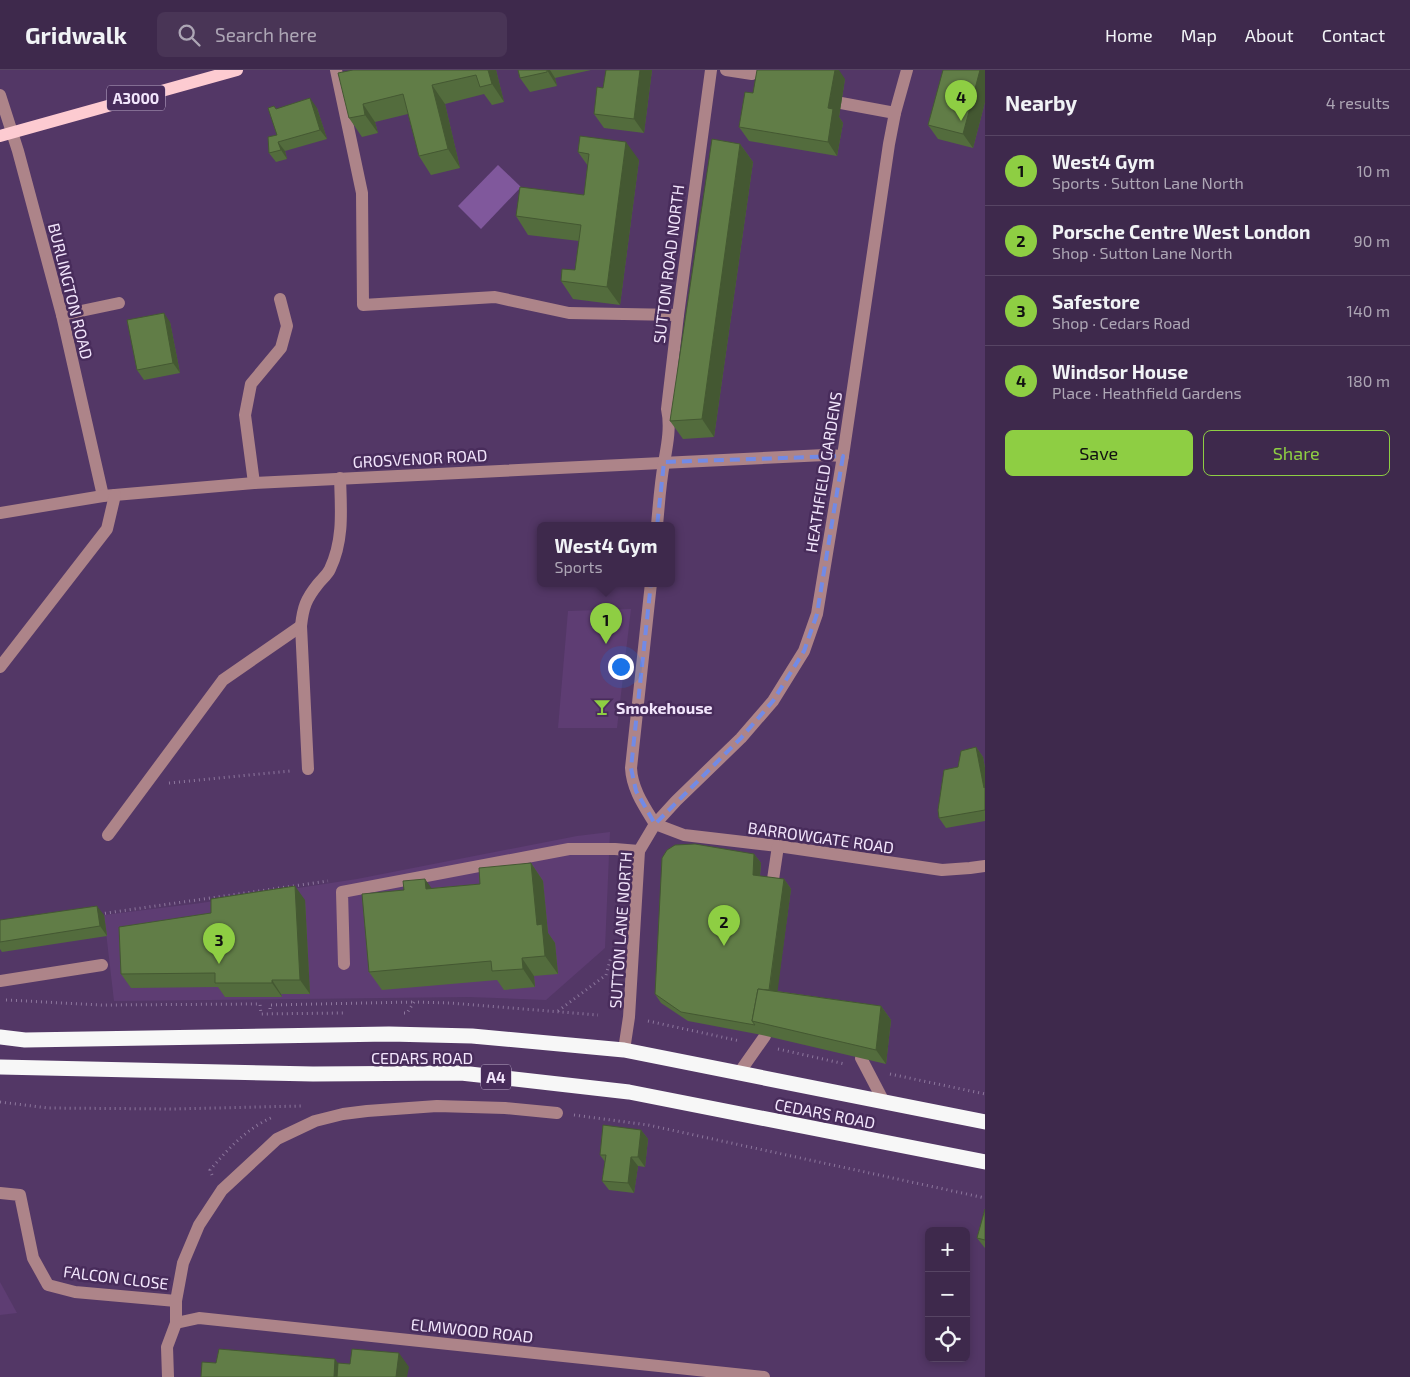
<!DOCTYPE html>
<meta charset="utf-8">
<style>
body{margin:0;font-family:"Exo 2",sans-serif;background:#493556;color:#f1f3f6}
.controls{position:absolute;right:15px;bottom:15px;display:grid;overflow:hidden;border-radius:8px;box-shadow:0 2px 8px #0003}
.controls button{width:45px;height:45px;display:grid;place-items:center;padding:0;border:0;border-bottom:1px solid #574564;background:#3e294c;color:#f1f3f6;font:25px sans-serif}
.you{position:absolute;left:620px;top:596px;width:18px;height:18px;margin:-12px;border:4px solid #fff;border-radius:50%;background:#1a73e8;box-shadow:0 0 0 8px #1a73e833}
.badge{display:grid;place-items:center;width:32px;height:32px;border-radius:50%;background:#8ece43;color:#111;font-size:16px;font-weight:700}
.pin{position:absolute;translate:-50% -41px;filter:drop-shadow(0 1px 2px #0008)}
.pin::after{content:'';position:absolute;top:26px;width:18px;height:15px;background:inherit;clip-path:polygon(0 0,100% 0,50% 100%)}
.popup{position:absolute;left:537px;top:452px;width:138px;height:65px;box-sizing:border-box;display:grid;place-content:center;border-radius:8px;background:#3e294c;filter:drop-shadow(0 1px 4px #0005);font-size:16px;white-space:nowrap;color:#ada6b5}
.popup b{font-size:19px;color:#f1f3f6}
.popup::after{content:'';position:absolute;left:50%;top:100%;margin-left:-10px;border:10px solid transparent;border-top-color:#3e294c}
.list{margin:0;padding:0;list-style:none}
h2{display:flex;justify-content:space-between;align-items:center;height:65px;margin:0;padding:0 20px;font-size:21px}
h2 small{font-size:16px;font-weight:400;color:#ada6b5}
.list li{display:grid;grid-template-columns:32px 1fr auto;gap:15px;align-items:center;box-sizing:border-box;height:70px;padding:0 20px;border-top:1px solid #574564}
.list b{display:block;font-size:19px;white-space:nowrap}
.list p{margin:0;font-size:16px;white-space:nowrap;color:#ada6b5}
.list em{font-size:16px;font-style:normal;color:#ada6b5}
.actions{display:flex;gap:10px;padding:15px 20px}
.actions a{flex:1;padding:11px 0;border:1px solid #8ece43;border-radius:8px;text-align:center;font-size:18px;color:#8ece43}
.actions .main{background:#8ece43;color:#111}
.icon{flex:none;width:28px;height:28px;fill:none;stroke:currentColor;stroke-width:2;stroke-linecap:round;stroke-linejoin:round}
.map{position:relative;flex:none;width:985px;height:1307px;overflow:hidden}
header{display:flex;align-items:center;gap:30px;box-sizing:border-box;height:70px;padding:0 25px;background:#3e294c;border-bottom:1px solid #574564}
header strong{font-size:24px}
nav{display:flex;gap:28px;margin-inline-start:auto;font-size:18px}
.search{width:350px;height:45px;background:#493556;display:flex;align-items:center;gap:12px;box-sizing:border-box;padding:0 18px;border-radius:8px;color:#ada6b5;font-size:19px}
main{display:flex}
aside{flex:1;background:#3e294c}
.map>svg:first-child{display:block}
</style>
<header>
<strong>Gridwalk</strong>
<div class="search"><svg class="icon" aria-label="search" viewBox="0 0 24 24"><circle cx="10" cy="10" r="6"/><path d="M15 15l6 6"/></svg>Search here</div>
<nav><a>Home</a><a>Map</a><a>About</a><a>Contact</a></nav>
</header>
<main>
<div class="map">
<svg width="985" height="1307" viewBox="0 0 985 1307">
<rect width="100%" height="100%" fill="#533766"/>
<!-- built -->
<g fill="#5e3d73">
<path d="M 631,539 L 617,658 L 558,658 L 568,541 Z"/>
<path d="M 610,762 L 605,878 L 546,930 L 469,927 L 114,931 L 104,845 L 201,833 L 357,809 L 577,766 Z"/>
<path d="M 0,1212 L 17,1243 L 0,1245 Z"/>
</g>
<!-- water -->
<path fill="#80589c" d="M 498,95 L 521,117 L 481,159 L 458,136 Z"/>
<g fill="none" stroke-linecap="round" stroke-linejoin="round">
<!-- path -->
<g stroke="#8d779d" stroke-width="3" stroke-dasharray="1 4" stroke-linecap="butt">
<path d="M 169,713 L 290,701"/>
<path d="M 100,844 L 328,811"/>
<path d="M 6,930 L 101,935 L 260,934 L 261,944 L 343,943"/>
<path d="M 270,939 L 270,935 L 413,932"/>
<path d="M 558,941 L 606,905 L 611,887"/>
<path d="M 404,943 L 407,943 L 414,932 L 450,933 L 598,945"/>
<path d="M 648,951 L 740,971"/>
<path d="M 778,979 L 845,994"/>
<path d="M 890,1004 L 985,1024"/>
<path d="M 0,1032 L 48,1038 L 173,1039 L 301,1036"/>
<path d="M 574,1045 L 648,1055 L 985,1128"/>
<path d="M 212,1105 L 210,1100 C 228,1079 247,1058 273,1047"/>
</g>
<!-- minor -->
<g stroke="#ad8489" stroke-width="12">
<path d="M 336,0 L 362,123 L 363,235 L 495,227 L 569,243 L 678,245"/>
<path d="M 726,0 L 752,4 L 752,0"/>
<path d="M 0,25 L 18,81 L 62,245 L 103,426"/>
<path d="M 841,33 L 895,43"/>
<path d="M 62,245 L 119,233"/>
<path d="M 254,413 L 245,345 L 251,314 L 281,278 L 287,256 L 280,229"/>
<path d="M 0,443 L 103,426 L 254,413 L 825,385 L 843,386"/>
<path d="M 657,455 C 659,435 660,414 664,393 C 667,376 671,357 667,339 L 678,245 L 711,0"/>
<path d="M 651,513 L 631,698 C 632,719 644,736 655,754"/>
<path d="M 0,597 L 107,459 L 115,425"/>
<path d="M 308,699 L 301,556 C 303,537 306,529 318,514 C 322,509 328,504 330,499 C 344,470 341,439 340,408"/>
<path d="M 655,754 L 684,765 L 778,776 L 942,800 L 970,798 L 985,796"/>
<path d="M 108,765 L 223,610 L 301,556"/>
<path d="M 772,816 L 778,776"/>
<path d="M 344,894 L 342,822 L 569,779 L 615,779 L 639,781"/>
<path d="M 0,911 L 102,895"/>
<path d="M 624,980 L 629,947 L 639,781 L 655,754 L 676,731 L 741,668 L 773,631 L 804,581 L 817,544 L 843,386 L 889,74 L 895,43 L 907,0"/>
<path d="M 861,988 L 884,1032"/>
<path d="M 739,1003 L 765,966"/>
<path d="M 0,1123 L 20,1125 L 33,1188 L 48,1215 L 75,1222 L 176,1231"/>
<path d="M 176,1253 L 199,1248 L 764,1307"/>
<path d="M 168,1307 L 167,1277 L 176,1253 L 176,1231 L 183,1193 L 199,1155 L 222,1120 L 277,1069 L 315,1051 L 343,1044 L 367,1041 L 437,1036 L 505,1038 L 557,1043"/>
</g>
<!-- major -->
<path stroke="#fdcbd1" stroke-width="12" d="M 0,66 L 237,0"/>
<!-- highway -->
<g stroke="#f7f7f7" stroke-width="15">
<path d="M 0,967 L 25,970 L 389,964 L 472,966 L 624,980 L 985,1052"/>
<path d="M 0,997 L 313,1004 L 461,1003 L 629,1022 L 985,1092"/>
</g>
</g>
<!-- wall -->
<g fill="#536c3d">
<path d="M 353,0 L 496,0 L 504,32 L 492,35 L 484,24 L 445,34 L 460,98 L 431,105 L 419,86 L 408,44 L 375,52 L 378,63 L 362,67 L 349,48 Z"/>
<path d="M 518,0 L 591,0 L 555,8 L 557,16 L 530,22 L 520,8 Z"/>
<path d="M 606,0 L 652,0 L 644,63 L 604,58 L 594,44 L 603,18 Z"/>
<path d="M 985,0 L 985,32 L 973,78 L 938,69 L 928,55 Z"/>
<path d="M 845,9 L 839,47 L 843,53 L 837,86 L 749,71 L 739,57 L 753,23 Z"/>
<path d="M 274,36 L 276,39 L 317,38 L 327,69 L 285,81 L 287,89 L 276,92 L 269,83 L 277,65 Z"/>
<path d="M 740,74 L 753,92 L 714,367 L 683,369 L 670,351 Z"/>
<path d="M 578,82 L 639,90 L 620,235 L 573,229 L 561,211 L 575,200 L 579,171 L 528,165 L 516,146 L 584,125 L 588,96 Z"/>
<path d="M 170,252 L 180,303 L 144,310 L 137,300 Z"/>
<path d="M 976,677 L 983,687 L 985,698 L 985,751 L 946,758 L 939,748 L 958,697 Z"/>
<path d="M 754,784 L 761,793 L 760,806 L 784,809 L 791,819 L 777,921 L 881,936 L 891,950 L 886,994 L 762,965 L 688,951 L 661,933 L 655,924 Z"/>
<path d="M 531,793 L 543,811 L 548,863 L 555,873 L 558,904 L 534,906 L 535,917 L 504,920 L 497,910 L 382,920 L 369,902 L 432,818 L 480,814 Z"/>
<path d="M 305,830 L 310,924 L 281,924 L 282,927 L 225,927 L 218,917 L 131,918 L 121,904 Z"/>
<path d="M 104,845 L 107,866 L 2,882 L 0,879 L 0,850 Z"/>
<path d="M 641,1060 L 648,1069 L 645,1097 L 638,1096 L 634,1123 L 609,1120 L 602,1111 L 605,1092 L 600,1085 Z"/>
<path d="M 985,1139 L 985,1178 L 984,1177 L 977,1168 Z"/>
</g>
<!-- shaded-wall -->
<g fill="#445832">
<path d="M 488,0 L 496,0 L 504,32 L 492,14 Z"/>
<path d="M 547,0 L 550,0 L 555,8 L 557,16 Z"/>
<path d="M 640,0 L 652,0 L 644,63 L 634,49 Z"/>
<path d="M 835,0 L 839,0 L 845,9 L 839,47 L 843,53 L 837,86 L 828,72 L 828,38 Z"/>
<path d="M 980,0 L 985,0 L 985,32 L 973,78 L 963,64 Z"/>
<path d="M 432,15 L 445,34 L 460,98 L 448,79 Z"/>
<path d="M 310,28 L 317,38 L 327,69 L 320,60 Z"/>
<path d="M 363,34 L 375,52 L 378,63 L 365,45 Z"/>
<path d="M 278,72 L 285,81 L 287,89 L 281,80 Z"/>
<path d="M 626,72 L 639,90 L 620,235 L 607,217 Z"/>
<path d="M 740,74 L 753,92 L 714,367 L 702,349 Z"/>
<path d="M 164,243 L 170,252 L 180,303 L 173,293 Z"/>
<path d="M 976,677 L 983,687 L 985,698 L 985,720 L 984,718 Z"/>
<path d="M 754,784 L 761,793 L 759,814 L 753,805 Z"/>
<path d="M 531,793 L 543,811 L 548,863 L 555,873 L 558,904 L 545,886 L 537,855 Z"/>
<path d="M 425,809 L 438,827 L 426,819 Z"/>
<path d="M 784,809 L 791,819 L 776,933 L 769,924 Z"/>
<path d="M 295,816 L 305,830 L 310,924 L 300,910 Z"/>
<path d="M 97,836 L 104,845 L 107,866 L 100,856 Z"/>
<path d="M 522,888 L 534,906 L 535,917 L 523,899 Z"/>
<path d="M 272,910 L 281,924 L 282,927 L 272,913 Z"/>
<path d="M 881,936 L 891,950 L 886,994 L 876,980 Z"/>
<path d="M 641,1060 L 648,1069 L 645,1097 L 638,1087 Z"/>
<path d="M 631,1087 L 638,1096 L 634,1123 L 628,1113 Z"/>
<path d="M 399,1283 L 409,1297 L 407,1307 L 396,1307 Z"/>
<path d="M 335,1289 L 348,1307 L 334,1307 Z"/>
</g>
<!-- building -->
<g fill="#617d47" stroke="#445832">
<path d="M 353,0 L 488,0 L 492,14 L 480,17 L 476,5 L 432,15 L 448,79 L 419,86 L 403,24 L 363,34 L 365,45 L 349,48 L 338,3 Z"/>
<path d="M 518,0 L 547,0 L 547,2 L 520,8 Z"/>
<path d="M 606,0 L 640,0 L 634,49 L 594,44 L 597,17 L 603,18 Z"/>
<path d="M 757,0 L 835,0 L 828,38 L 833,39 L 828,72 L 739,57 L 745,22 L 753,23 Z"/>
<path d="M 943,0 L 980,0 L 963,64 L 928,55 Z"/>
<path d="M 310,28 L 320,60 L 278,72 L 281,80 L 269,83 L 268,67 L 277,65 L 268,38 L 274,36 L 276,39 Z"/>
<path d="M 580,66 L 626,72 L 607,217 L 561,211 L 562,199 L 575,200 L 581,155 L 516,146 L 520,117 L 584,125 L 589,84 L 578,82 Z"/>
<path d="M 712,69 L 740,74 L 702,349 L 670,351 Z"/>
<path d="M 164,243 L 173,293 L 137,300 L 127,250 Z"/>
<path d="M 976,677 L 984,718 L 985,717 L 985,740 L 939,748 L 938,740 L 944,700 L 958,697 L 961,681 Z"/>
<path d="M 695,774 L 754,784 L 753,805 L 784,809 L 769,920 L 758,919 L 752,951 L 755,955 L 681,942 L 655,924 L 662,788 L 667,780 L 675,775 Z"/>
<path d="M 531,793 L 537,855 L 542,854 L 545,886 L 522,888 L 523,899 L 492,901 L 491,891 L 369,902 L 362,824 L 404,820 L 403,811 L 425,809 L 426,819 L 480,814 L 479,798 Z"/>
<path d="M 295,816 L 300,910 L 272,910 L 272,913 L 215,913 L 215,903 L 121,904 L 119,857 L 211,843 L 211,829 Z"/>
<path d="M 97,836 L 100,856 L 0,872 L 0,850 Z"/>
<path d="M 758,919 L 881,936 L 876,980 L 752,951 Z"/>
<path d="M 603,1055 L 641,1060 L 638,1087 L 631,1087 L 628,1113 L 602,1111 L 606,1085 L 600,1085 Z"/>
<path d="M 985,1139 L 985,1170 L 977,1168 Z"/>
<path d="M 219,1279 L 335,1289 L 334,1307 L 201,1307 L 202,1292 L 216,1293 Z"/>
<path d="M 352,1279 L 399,1283 L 396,1307 L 337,1307 L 338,1293 L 350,1294 Z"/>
</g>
<!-- marked area -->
<path fill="none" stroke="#728ae6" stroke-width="4" stroke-dasharray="10 6" stroke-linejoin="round" d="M 843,386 L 817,544 L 804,581 L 773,631 L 741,668 L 655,754 L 636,721 L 631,698 L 664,392 Z"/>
<!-- icons -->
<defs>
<g id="bar-bare" transform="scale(1.35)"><path d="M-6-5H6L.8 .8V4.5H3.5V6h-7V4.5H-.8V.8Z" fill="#8ece43" stroke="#482c5b" stroke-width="2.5" paint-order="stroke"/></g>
</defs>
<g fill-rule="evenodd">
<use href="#bar-bare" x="602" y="637"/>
</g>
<g text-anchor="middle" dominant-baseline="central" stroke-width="5" stroke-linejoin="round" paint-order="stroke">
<!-- shield labels -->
<g fill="#482c5b" stroke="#bfaecc" stroke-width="1">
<rect x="107" y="15.5" width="58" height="25" rx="4"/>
<rect x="481" y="994.5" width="30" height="25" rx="4"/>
</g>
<g font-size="15" font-weight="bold" fill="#f2e5fc">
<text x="136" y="28">A3000</text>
<text x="496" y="1007">A4</text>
</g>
<!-- street labels -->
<g font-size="16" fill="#f2e5fc" stroke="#482c5b">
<text transform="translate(668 194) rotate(-83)">SUTTON ROAD NORTH</text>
<text transform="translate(71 221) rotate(76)">BURLINGTON ROAD</text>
<text transform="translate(420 388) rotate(-3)">GROSVENOR ROAD</text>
<text transform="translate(823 402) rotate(-81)">HEATHFIELD GARDENS</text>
<text transform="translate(821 767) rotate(8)">BARROWGATE ROAD</text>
<text transform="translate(620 860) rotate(-86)">SUTTON LANE NORTH</text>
<text x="422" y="987">CEDARS ROAD</text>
<text transform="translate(825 1043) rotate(11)">CEDARS ROAD</text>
<text transform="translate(116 1207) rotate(7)">FALCON CLOSE</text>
<text transform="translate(472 1260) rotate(6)">ELMWOOD ROAD</text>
</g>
<!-- poi labels -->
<g font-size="16" font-weight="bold" fill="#f2e5fc" stroke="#482c5b" text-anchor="start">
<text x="616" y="637">Smokehouse</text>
</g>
</g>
</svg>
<div class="controls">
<button>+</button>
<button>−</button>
<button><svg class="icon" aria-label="locate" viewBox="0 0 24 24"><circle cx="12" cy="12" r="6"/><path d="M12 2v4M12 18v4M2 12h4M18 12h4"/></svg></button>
</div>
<div class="you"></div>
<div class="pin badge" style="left:606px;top:574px">1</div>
<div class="popup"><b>West4 Gym</b>Sports</div>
<div class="pin badge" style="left:724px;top:876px">2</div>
<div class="pin badge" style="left:219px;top:894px">3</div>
<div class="pin badge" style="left:961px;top:51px">4</div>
</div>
<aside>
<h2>Nearby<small>4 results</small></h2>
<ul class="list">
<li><span class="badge">1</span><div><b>West4 Gym</b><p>Sports · Sutton Lane North</p></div><em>10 m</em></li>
<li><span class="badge">2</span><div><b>Porsche Centre West London</b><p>Shop · Sutton Lane North</p></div><em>90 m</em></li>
<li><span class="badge">3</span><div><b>Safestore</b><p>Shop · Cedars Road</p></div><em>140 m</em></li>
<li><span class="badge">4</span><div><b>Windsor House</b><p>Place · Heathfield Gardens</p></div><em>180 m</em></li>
</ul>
<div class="actions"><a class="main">Save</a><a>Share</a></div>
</aside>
</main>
